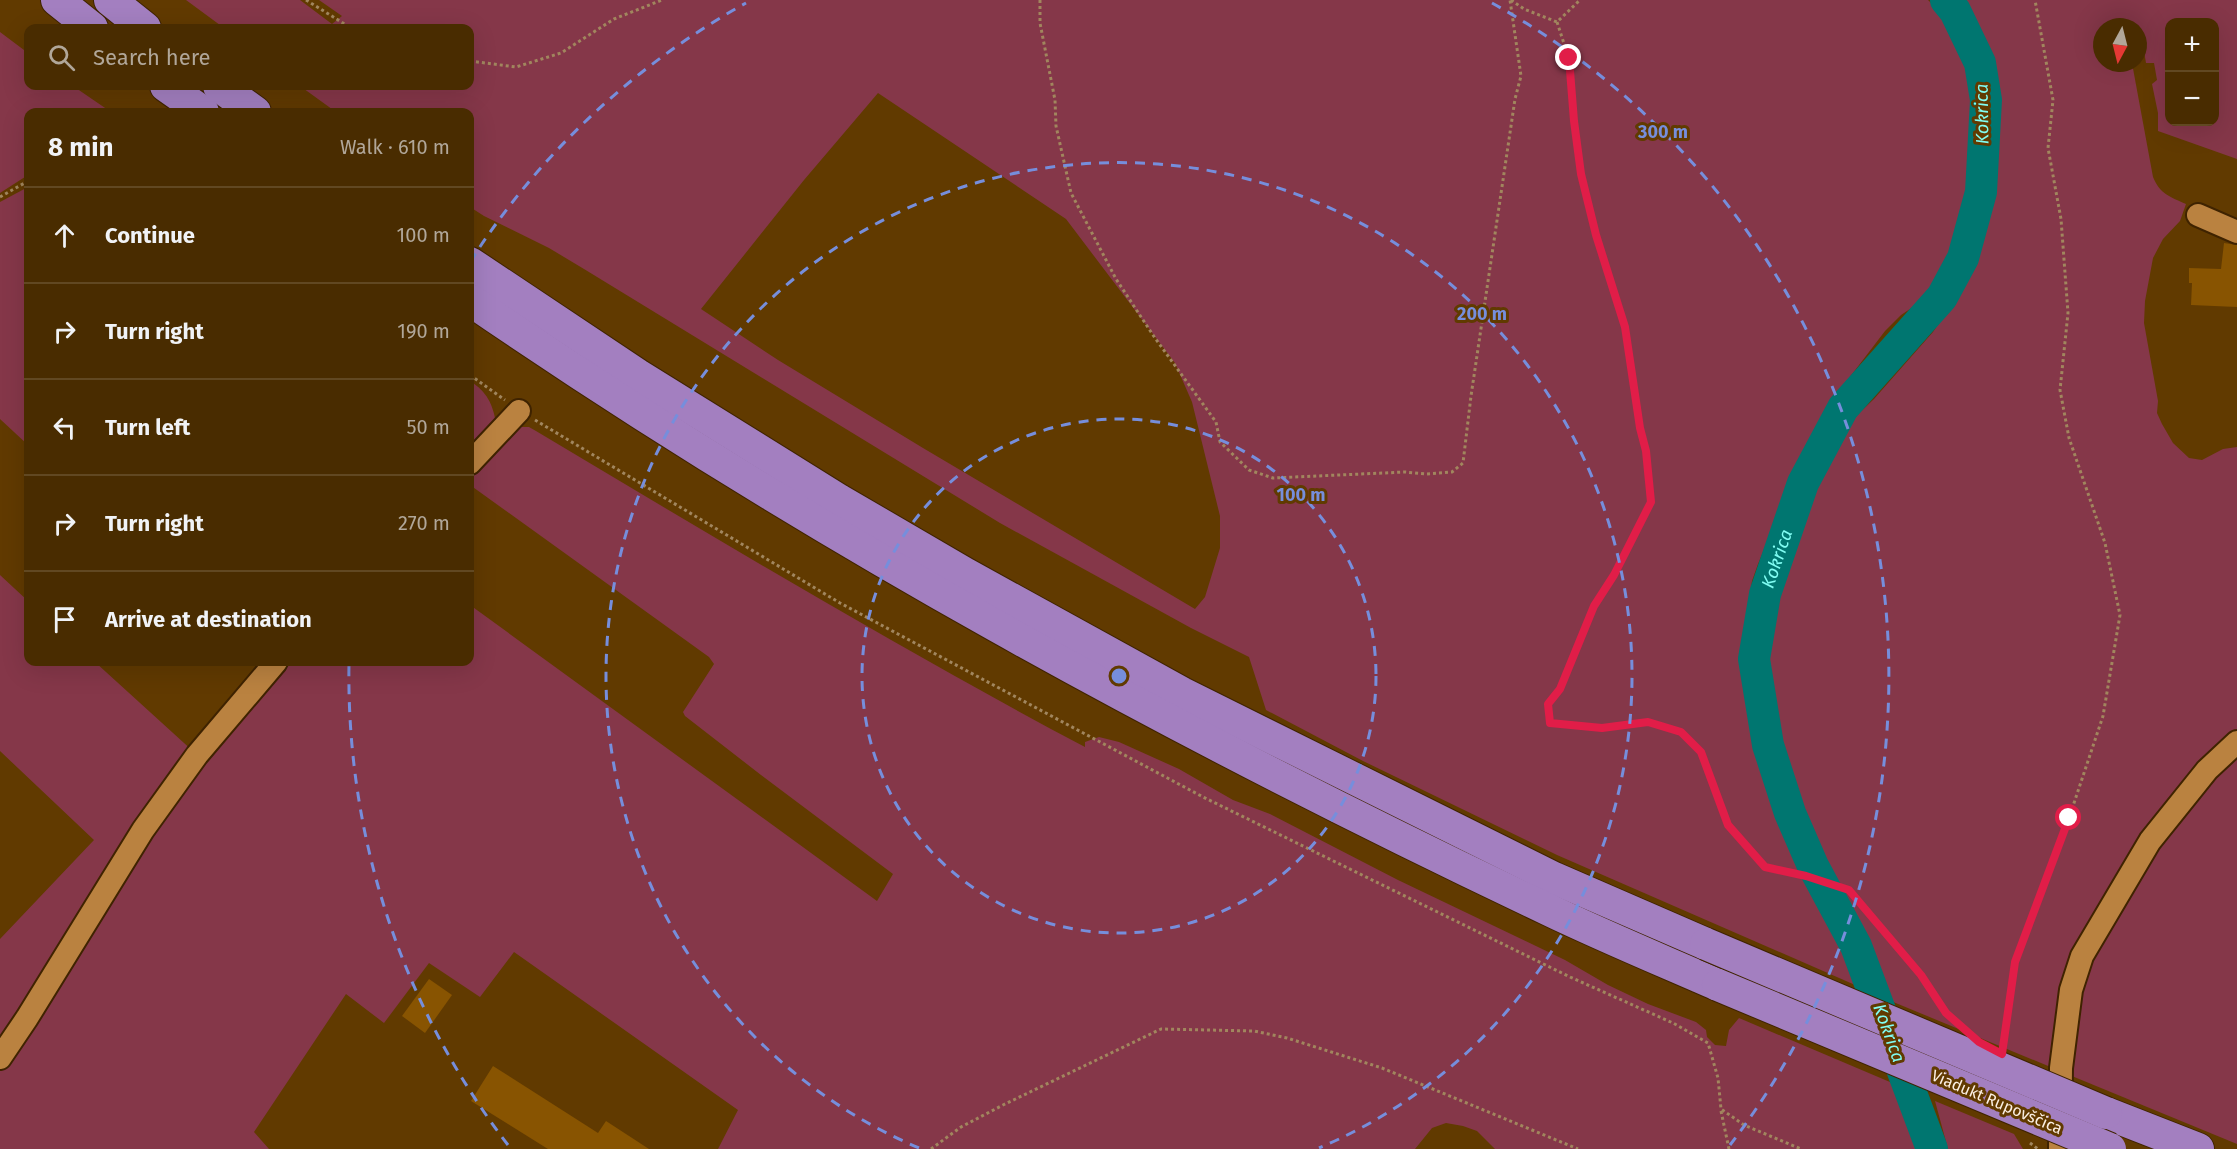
<!DOCTYPE html>
<meta charset="utf-8">
<style>
body{margin:0;font-family:"Fira Sans",sans-serif;background:#50340a;color:#f1f3f6}
.controls{position:absolute;right:18px;top:18px;display:grid;overflow:hidden;border-radius:12px;box-shadow:0 6px 24px #0002}
.controls button{width:54px;height:54px;display:grid;place-items:center;padding:0;border:0;border-bottom:2px solid #614822;background:#492c00;color:#f1f3f6;font:30px sans-serif}
.compass{position:absolute;left:2093px;top:18px;width:54px;height:54px;border-radius:50%;background:#492c00;box-shadow:0 6px 24px #0002;rotate:187deg}
.stop{position:absolute;width:18px;height:18px;margin:-14px;border:4px solid #e11d48;border-radius:50%;background:#fff}
.stop.end{background:#e11d48;border-color:#fff;box-shadow:0 2px 6px #0008}
.list{margin:0;padding:0;list-style:none}
h2{display:flex;justify-content:space-between;align-items:center;height:78px;margin:0;padding:0 24px;font-size:26px}
h2 small{font-size:20px;font-weight:400;color:#b1a799}
.list li{display:grid;grid-template-columns:39px 1fr auto;gap:18px;align-items:center;box-sizing:border-box;height:96px;padding:0 24px;border-top:2px solid #614822}
.list b{display:block;font-size:22px;white-space:nowrap}
.list em{font-size:20px;font-style:normal;color:#b1a799}
.icon{flex:none;width:33px;height:33px;fill:none;stroke:currentColor;stroke-width:2;stroke-linecap:round;stroke-linejoin:round}
.map{position:relative;flex:none;width:2237px;height:1149px;overflow:hidden}
.search{position:absolute;background:#492c00;box-shadow:0 6px 24px #0002;left:24px;top:24px;width:450px;height:66px;display:flex;align-items:center;gap:15px;box-sizing:border-box;padding:0 21px;border-radius:12px;color:#b1a799;font-size:22px}
.panel{position:absolute;background:#492c00;box-shadow:0 6px 24px #0002;left:24px;top:108px;width:450px;height:558px;border-radius:12px}
.map>svg:first-child{display:block}
</style>
<div class="map">
<svg width="2237" height="1149" viewBox="0 0 2237 1149">
<rect width="100%" height="100%" fill="#613a00"/>
<!-- green -->
<g fill="#853749" fill-rule="evenodd">
<path d="M 186,0 L 300,0 L 332,24 L 342,16 L 319,0 L 1928,0 L 1948,20 L 1969,66 L 1975,102 L 1974,144 L 1963,218 L 1953,256 L 1939,281 L 1922,301 L 1901,315 L 1885,331 L 1843,386 L 1809,442 L 1758,564 L 1752,581 L 1748,609 L 1750,638 L 1748,661 L 1760,735 L 1770,775 L 1795,839 L 1829,903 L 1862,988 L 1557,855 L 1363,761 L 1266,710 L 1249,657 L 1191,628 L 1000,523 L 584,269 L 549,248 L 484,216 L 470,207 L 470,112 L 336,112 L 300,86 L 470,86 L 470,28 L 224,28 ZM 878,93 L 1066,219 L 1175,363 L 1192,402 L 1220,516 L 1220,548 L 1205,597 L 1195,609 L 923,448 L 778,360 L 701,309 L 804,180 Z"/>
<path d="M 1961,0 L 2237,0 L 2237,159 L 2158,131 L 2158,113 L 2152,84 L 2157,80 L 2154,63 L 2146,63 L 2142,39 L 2138,39 L 2138,27 L 2102,27 L 2102,63 L 2132,63 L 2153,177 C 2160,194 2170,197 2186,204 L 2180,221 L 2163,239 L 2153,258 L 2145,301 L 2144,323 L 2158,401 L 2157,413 L 2162,424 L 2173,443 L 2189,458 L 2202,460 L 2223,449 L 2237,447 L 2237,732 L 2113,887 L 2053,1068 L 1886,999 L 1875,970 L 1840,896 L 1818,865 L 1797,811 L 1791,788 L 1774,744 L 1760,660 L 1762,639 L 1766,630 L 1769,611 L 1811,485 L 1830,450 L 1852,420 L 1874,399 L 1933,332 L 1949,308 L 1964,283 L 1991,204 L 1997,177 L 1999,106 L 1989,61 ZM 2170,22 L 2214,22 L 2214,122 L 2170,122 Z"/>
<path d="M 0,32 L 28,53 L 28,86 L 73,86 L 111,112 L 28,112 L 28,175 L 0,193 Z"/>
<path d="M 28,187 L 28,445 L 0,419 L 0,202 Z"/>
<path d="M 470,381 C 487,392 493,404 496,424 L 470,458 Z"/>
<path d="M 519,427 L 529,427 L 536,431 C 717,539 898,648 1085,747 L 1085,742 L 1099,737 L 1119,742 L 1179,769 L 1233,800 L 1270,814 L 1398,880 L 1565,960 L 1608,985 L 1648,1004 L 1696,1022 L 1706,1030 L 1707,1037 L 1715,1045 L 1726,1046 L 1729,1030 L 1739,1018 L 1897,1085 L 1919,1149 L 1495,1149 L 1477,1131 L 1463,1126 L 1446,1123 L 1432,1128 L 1415,1149 L 718,1149 L 738,1110 L 514,952 L 480,997 L 429,963 L 384,1023 L 346,994 L 254,1132 L 269,1149 L 0,1149 L 0,1063 L 138,846 L 280,662 L 470,662 L 470,605 L 877,901 L 893,874 L 761,775 L 685,716 L 683,712 L 714,664 L 709,657 L 470,485 L 470,466 Z"/>
<path d="M 0,575 L 28,601 L 28,662 L 95,662 L 195,753 L 0,1053 L 0,939 L 94,840 L 0,751 Z"/>
<path d="M 2237,751 L 2237,1144 L 2067,1074 L 2087,966 L 2175,821 Z"/>
<path d="M 1935,1101 L 2014,1134 L 2023,1149 L 1948,1149 Z"/>
</g>
<g fill="none" stroke-linecap="round" stroke-linejoin="round">
<!-- river -->
<path stroke="#007670" stroke-width="32" id="s1" d="M 1932,1149 L 1856,946 L 1813,866 L 1790,813 L 1768,745 L 1754,659 L 1765,594 L 1803,483 L 1843,408 L 1942,297 L 1963,258 L 1981,192 L 1986,100 L 1980,63 L 1955,11 L 1946,0"/>
</g>
<!-- building -->
<g fill="#885401">
<path d="M 2224,243 L 2237,245 L 2237,307 L 2191,305 L 2192,283 L 2189,283 L 2189,268 L 2221,269 Z"/>
<path d="M 429,979 L 452,995 L 425,1033 L 402,1016 Z"/>
<path d="M 493,1066 L 598,1133 L 606,1121 L 649,1149 L 548,1149 L 471,1101 Z"/>
</g>
<g fill="none" stroke-linecap="round" stroke-linejoin="round">
<!-- minor casing -->
<g stroke="#3f2300" stroke-width="26">
<g id="minor">
<path d="M 2198,215 L 2237,232"/>
<path d="M 470,463 L 519,411"/>
<path d="M 0,1058 L 27,1018 L 143,830 L 197,755 L 276,662"/>
<path d="M 2060,1149 L 2061,1068 L 2071,990 L 2082,956 L 2150,841 L 2207,770 L 2237,742"/>
</g>
</g>
<!-- highway casing -->
<g stroke="#3f2300" stroke-width="34">
<g id="highway">
<path d="M 57,0 L 92,28"/>
<path d="M 110,0 L 145,28"/>
<path d="M 166,86 L 203,112"/>
<path d="M 219,86 L 255,112"/>
<path d="M 470,263 L 638,375 L 839,500 L 966,574 L 1182,693 L 1554,878 L 1706,944"/>
<path d="M 470,300 C 810,534 1174,732 1547,909 C 1603,936 1661,960 1718,985"/>
<path d="M 2106,1113 L 2198,1149"/>
</g>
</g>
<!-- path -->
<g stroke="#a1865e" stroke-width="3" stroke-dasharray="3 3" stroke-linecap="butt">
<path d="M 306,0 L 351,28"/>
<path d="M 1040,0 L 1040,23 L 1055,100 L 1056,126 L 1071,193 L 1116,279 L 1155,338 L 1216,422 L 1220,442 L 1249,470 L 1273,478 L 1405,472 L 1426,474 L 1452,472 L 1463,463 L 1471,396 L 1515,99 L 1521,76 L 1510,0"/>
<path d="M 1511,0 L 1524,9 L 1557,22 L 1580,0"/>
<path d="M 1557,22 L 1569,59 L 1574,121 L 1581,174 L 1596,235 L 1625,327 L 1640,428 L 1646,451 L 1651,502 L 1614,575 L 1594,606 L 1560,689 L 1548,704 L 1550,723 L 1602,728 L 1648,722 L 1681,732 L 1701,752 L 1728,825 L 1765,867 L 1806,876 L 1849,890 L 1921,975 L 1946,1013 L 1958,1024"/>
<path d="M 470,61 L 516,67 L 561,53 L 614,19 L 662,0"/>
<path d="M 0,197 L 28,181"/>
<path d="M 470,375 L 505,400"/>
<path d="M 535,420 L 840,603 L 1203,797 L 1570,977 L 1673,1023 L 1708,1043 L 1718,1078 L 1721,1109 L 1744,1125 L 1801,1149"/>
<path d="M 2003,1044 L 2015,962 L 2069,818 L 2103,716 L 2120,615 L 2105,543 L 2069,438 L 2060,390 L 2068,313 L 2061,219 L 2048,148 L 2053,100 L 2035,0"/>
<path d="M 1721,1111 L 1729,1149"/>
<path d="M 2030,1143 L 2038,1149"/>
<path d="M 931,1149 L 961,1127 L 1003,1105 L 1161,1029 L 1254,1031 L 1287,1038 L 1382,1068 L 1578,1149"/>
</g>
<!-- minor -->
<use href="#minor" stroke="#ba8240" stroke-width="22"/>
<!-- highway -->
<use href="#highway" stroke="#a37fc0" stroke-width="32"/>
<!-- highway-bridge casing -->
<g stroke="#3f2300" stroke-width="34" stroke-linecap="butt">
<g id="highway-bridge">
<path d="M 1706,944 L 2106,1113"/>
<path d="M 1718,985 L 2110,1149"/>
</g>
</g>
<!-- highway-bridge -->
<use href="#highway-bridge" stroke="#a37fc0" stroke-width="32"/>
</g>
<g fill="none" stroke-linecap="round" stroke-linejoin="round">
<!-- route -->
<path stroke="#e11d48" stroke-width="8" d="M 1569,58 L 1574,121 L 1581,174 L 1596,235 L 1625,327 L 1640,428 L 1646,451 L 1651,502 L 1614,575 L 1594,606 L 1560,689 L 1548,704 L 1550,723 L 1602,728 L 1648,722 L 1681,732 L 1701,752 L 1728,825 L 1765,867 L 1806,876 L 1849,890 L 1921,975 L 1946,1013 L 1979,1042 L 2002,1054 L 2015,962 L 2069,818"/>
</g>
<!-- distance rings -->
<g fill="none" stroke="#768edc" stroke-width="3" stroke-dasharray="10 8">
<circle cx="1119" cy="676" r="257"/>
<path d="M919 1148A513 513 0 1 1 1319 1148"/>
<path d="M508 1145A770 770 0 0 1 349 663M470 262A770 770 0 0 1 746 3M1492 3A770 770 0 0 1 1730 1145"/>
</g>
<g text-anchor="middle" dominant-baseline="central" stroke-width="6" stroke-linejoin="round" paint-order="stroke">
<!-- street labels -->
<g font-size="16" fill="#fbefe2" stroke="#613a00">
<text transform="translate(1997 1102) rotate(23)">Viadukt Rupovščica</text>
</g>
<!-- water labels -->
<g font-size="18" font-style="italic" fill="#81fdf3" stroke="#613a00">
<text transform="translate(1982 114) rotate(-91)">Kokrica</text>
<text stroke="none"><textPath href="#s1" startOffset="627">Kokrica</textPath></text>
<text transform="translate(1889 1033) rotate(70)">Kokrica</text>
</g>
</g>
<circle cx="1119" cy="676" r="9" fill="#768edc" stroke="#613a00" stroke-width="3"/>
<g font-size="18" text-anchor="middle" font-weight="bold" fill="#768edc" stroke="#613a00" stroke-width="6" stroke-linejoin="round" paint-order="stroke">
<text x="1663" y="138">300 m</text>
<text x="1482" y="320">200 m</text>
<text x="1301" y="501">100 m</text>
</g>
</svg>
<div class="controls">
<button>+</button>
<button>−</button>
</div>
<svg class="compass" viewBox="-18 -18 36 36"><path d="M0-13l5 13h-10z" fill="#e53935"/><path d="M0 13l5-13h-10z" fill="#b1a799"/></svg>
<div class="stop" style="left:2069px;top:818px"></div>
<div class="stop end" style="left:1569px;top:58px"></div>
<div class="search"><svg class="icon" aria-label="search" viewBox="0 0 24 24"><circle cx="10" cy="10" r="6"/><path d="M15 15l6 6"/></svg>Search here</div>
<section class="panel">
<h2>8 min<small>Walk · 610 m</small></h2>
<ul class="list">
<li><svg class="icon" aria-label="ahead" viewBox="0 0 24 24"><path d="M12 20V5M6 11l6-6 6 6"/></svg><div><b>Continue</b></div><em>100 m</em></li>
<li><svg class="icon" aria-label="right" viewBox="0 0 24 24"><path d="M7 20v-9h11M14 6l5 5-5 5"/></svg><div><b>Turn right</b></div><em>190 m</em></li>
<li><svg class="icon" aria-label="left" viewBox="0 0 24 24"><path d="M17 20v-9H6M10 6l-5 5 5 5"/></svg><div><b>Turn left</b></div><em>50 m</em></li>
<li><svg class="icon" aria-label="right" viewBox="0 0 24 24"><path d="M7 20v-9h11M14 6l5 5-5 5"/></svg><div><b>Turn right</b></div><em>270 m</em></li>
<li><svg class="icon" aria-label="arrive" viewBox="0 0 24 24"><path d="M6 21V4h12l-3 4 3 4H6"/></svg><div><b>Arrive at destination</b></div></li>
</ul>
</section>
</div>
